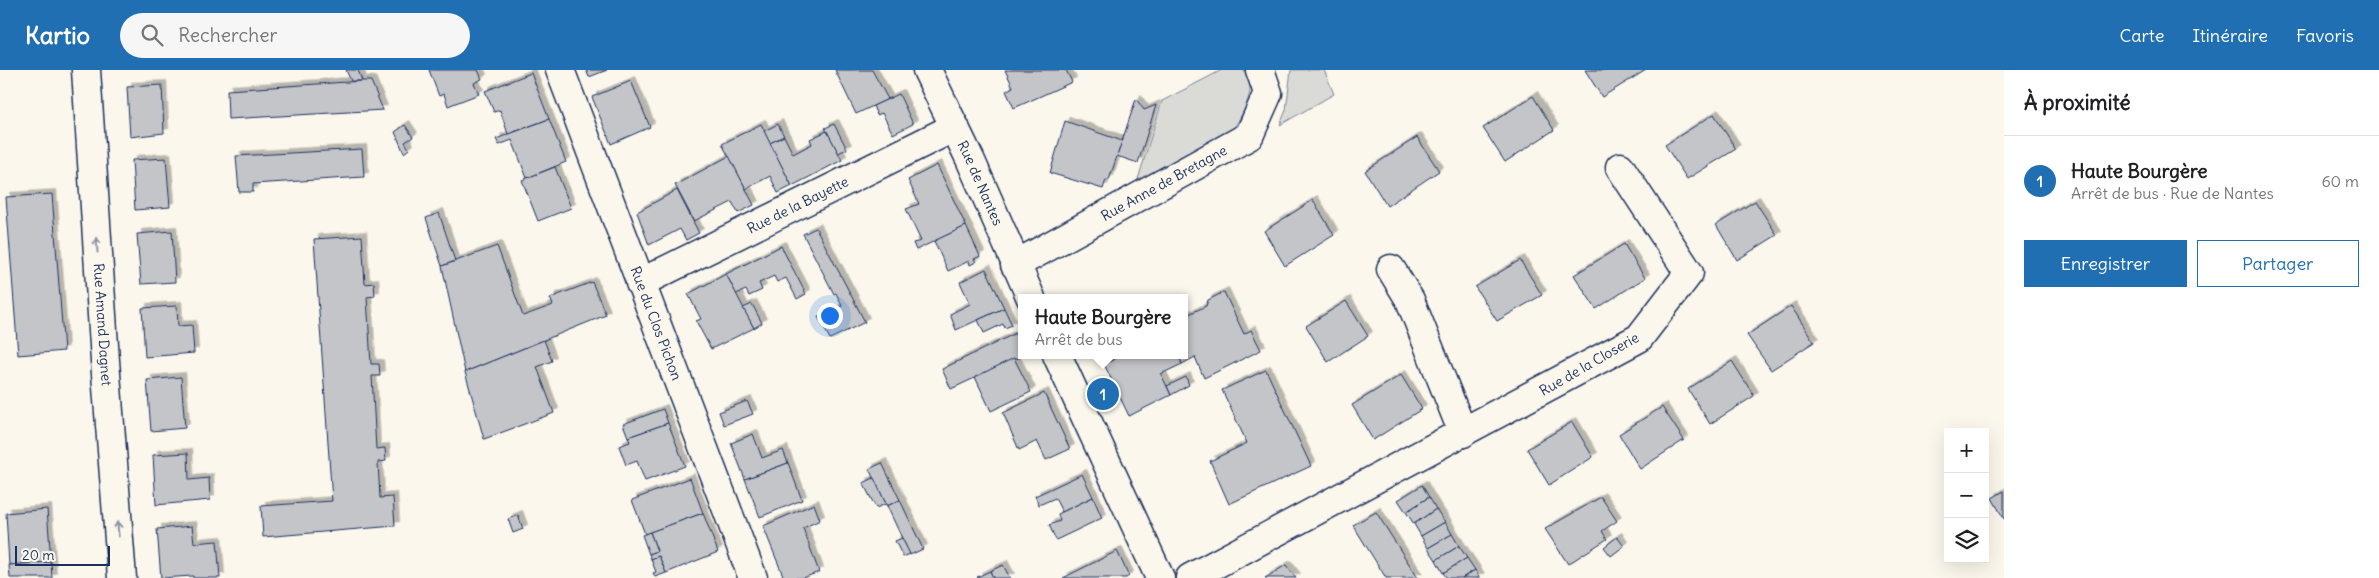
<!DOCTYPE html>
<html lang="fr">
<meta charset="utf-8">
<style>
body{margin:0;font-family:Delius,sans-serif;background:#f6f6f6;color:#202124}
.controls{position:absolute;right:15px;bottom:15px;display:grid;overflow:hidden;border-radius:0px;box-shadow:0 5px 20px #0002}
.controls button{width:45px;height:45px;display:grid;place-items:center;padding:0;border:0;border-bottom:1px solid #e0e0e0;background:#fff;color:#202124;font:25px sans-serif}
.scale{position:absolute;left:15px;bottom:12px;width:95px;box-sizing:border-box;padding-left:5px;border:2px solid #1b2f5e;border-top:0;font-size:14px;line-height:18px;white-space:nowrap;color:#1b2f5e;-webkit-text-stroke:4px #fbf7ec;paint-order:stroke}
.you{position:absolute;left:829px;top:245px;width:18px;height:18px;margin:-12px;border:4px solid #fff;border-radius:50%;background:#1a73e8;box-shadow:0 0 0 8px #1a73e833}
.badge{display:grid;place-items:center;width:32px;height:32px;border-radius:50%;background:#1f6fb2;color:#fff;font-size:16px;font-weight:700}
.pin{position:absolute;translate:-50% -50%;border:2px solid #fff;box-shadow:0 1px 5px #0006}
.popup{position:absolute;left:1018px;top:224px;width:170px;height:65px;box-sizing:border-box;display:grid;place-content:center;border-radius:0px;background:#fff;filter:drop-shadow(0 1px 4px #0005);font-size:16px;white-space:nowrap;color:#757577}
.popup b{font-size:19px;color:#202124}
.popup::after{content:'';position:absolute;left:50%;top:100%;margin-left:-10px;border:10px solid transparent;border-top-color:#fff}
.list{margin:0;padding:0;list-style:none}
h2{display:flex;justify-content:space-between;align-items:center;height:65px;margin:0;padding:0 20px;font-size:21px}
h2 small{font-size:16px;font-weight:400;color:#757577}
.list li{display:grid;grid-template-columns:32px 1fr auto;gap:15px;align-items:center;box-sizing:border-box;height:90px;padding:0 20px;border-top:1px solid #e0e0e0}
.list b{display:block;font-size:19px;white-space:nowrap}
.list p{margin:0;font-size:16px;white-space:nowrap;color:#757577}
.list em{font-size:16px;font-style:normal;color:#757577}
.actions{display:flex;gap:10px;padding:15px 20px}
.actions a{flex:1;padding:11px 0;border:1px solid #1f6fb2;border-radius:0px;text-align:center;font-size:18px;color:#1f6fb2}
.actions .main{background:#1f6fb2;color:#fff}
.icon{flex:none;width:28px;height:28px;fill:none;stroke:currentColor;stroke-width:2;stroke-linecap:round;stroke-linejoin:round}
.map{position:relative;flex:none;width:2004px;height:508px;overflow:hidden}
header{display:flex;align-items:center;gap:30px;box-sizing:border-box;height:70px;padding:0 25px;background:#1f6fb2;color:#fff}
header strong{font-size:24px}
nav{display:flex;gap:28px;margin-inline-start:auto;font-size:18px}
.search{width:350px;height:45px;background:#f6f6f6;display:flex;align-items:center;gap:12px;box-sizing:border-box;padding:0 18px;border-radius:28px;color:#757577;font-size:19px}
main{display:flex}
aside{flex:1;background:#fff}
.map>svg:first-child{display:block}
</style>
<header>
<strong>Kartio</strong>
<div class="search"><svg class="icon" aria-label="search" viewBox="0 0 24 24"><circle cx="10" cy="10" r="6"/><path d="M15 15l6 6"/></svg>Rechercher</div>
<nav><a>Carte</a><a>Itinéraire</a><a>Favoris</a></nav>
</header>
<main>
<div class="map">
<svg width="2004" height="508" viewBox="0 0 2004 508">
<defs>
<filter id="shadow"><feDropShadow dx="4.5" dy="-4.5" stdDeviation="0" flood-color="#0004"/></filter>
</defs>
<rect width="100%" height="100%" fill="#fbf7ec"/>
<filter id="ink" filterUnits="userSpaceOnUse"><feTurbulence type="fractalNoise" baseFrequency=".02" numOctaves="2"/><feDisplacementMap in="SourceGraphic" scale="10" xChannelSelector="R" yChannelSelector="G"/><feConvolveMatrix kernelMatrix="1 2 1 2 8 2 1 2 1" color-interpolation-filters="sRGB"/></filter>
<g filter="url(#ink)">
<!-- green -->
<g fill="#dadad7" stroke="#7a849a">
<path d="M 1222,0 L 1250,0 C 1253,25 1245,43 1230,63 L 1135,119 L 1162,31 Z"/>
<path d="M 1291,0 L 1324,0 L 1334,24 L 1280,55 L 1286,40 Z"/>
</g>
<!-- building -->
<g fill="#c3c5c9" stroke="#1b2f5e" filter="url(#shadow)">
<path d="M 346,0 L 358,0 L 362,11 L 351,11 Z"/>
<path d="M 429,0 L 478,0 L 482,9 L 474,13 L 479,24 L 448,36 L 444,24 L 439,26 Z"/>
<path d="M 586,0 L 607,0 L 589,7 Z"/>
<path d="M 835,0 L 872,0 L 888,29 L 856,44 Z"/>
<path d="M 1005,0 L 1066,0 L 1072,12 L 1014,38 L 1006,21 L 1013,17 Z"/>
<path d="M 1585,0 L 1646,0 L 1602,27 Z"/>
<path d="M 531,3 L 549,49 L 508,64 L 500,40 L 494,42 L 485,21 Z"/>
<path d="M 362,11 L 371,11 L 383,40 L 228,49 L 227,20 Z"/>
<path d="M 631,11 L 650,57 L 611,74 L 592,27 Z"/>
<path d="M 162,15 L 164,63 L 130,67 L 127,17 Z"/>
<path d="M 899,24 L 913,54 L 893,64 L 882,43 L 877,45 L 873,36 Z"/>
<path d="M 1533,26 L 1554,60 L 1505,92 L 1483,58 Z"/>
<path d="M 1136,29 L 1144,40 L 1156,35 L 1138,93 L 1117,86 Z"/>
<path d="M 1714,44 L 1736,79 L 1687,109 L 1665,75 Z"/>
<path d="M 549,49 L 566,92 L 527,108 L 512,70 L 499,75 L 496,69 Z"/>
<path d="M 1065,51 L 1122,71 L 1109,110 L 1106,110 L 1103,119 L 1050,103 Z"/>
<path d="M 761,54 L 792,116 L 778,123 L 770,106 L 746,119 L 722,74 Z"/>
<path d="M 778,54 L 784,66 L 770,73 L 764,61 Z"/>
<path d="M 834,54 L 847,79 L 838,83 L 825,58 Z"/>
<path d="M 405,55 L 413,67 L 405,72 L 409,79 L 404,83 L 395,62 Z"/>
<path d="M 827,61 L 842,90 L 792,116 L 770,73 L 784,66 L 793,84 L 812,74 L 810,69 Z"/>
<path d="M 1417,67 L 1439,101 L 1387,136 L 1365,101 Z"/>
<path d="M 362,79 L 364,107 L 253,114 L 253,122 L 239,122 L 236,86 Z"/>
<path d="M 729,86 L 754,135 L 738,143 L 732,132 L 694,151 L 675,115 Z"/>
<path d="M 166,88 L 170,137 L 135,140 L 132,90 Z"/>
<path d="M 937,95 L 966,156 L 916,180 L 913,173 L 921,171 L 906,139 L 919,134 L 908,110 Z"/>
<path d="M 555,97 L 571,138 L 538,151 L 522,110 Z"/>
<path d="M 677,120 L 699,163 L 686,170 L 680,159 L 649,175 L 637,142 Z"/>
<path d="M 52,124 L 64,281 L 18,285 L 6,127 Z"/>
<path d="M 1313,130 L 1334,165 L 1285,196 L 1264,161 Z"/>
<path d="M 1755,131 L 1777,165 L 1737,190 L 1716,155 Z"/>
<path d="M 439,143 L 455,191 L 442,196 L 426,148 Z"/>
<path d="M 966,156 L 980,186 L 974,189 L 976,192 L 970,195 L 969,191 L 948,201 L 934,171 Z"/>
<path d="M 816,158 L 865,252 L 830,269 L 818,247 L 842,236 L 836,223 L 834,224 L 803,164 Z"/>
<path d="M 172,161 L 175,212 L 141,214 L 137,164 Z"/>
<path d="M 362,166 L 365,214 L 374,213 L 375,226 L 367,227 L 371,294 L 379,294 L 380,306 L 372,306 L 376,379 L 385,378 L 386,391 L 378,392 L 380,428 L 393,427 L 395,456 L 263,467 L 261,436 L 332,431 L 314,169 Z"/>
<path d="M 1624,174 L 1645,208 L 1596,239 L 1574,205 Z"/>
<path d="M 497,176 L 523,246 L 553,235 L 550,228 L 592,212 L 606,245 L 465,302 L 442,196 Z"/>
<path d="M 781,176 L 806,224 L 797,229 L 786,208 L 777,212 L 774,206 L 759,213 L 762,220 L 749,226 L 746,220 L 736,224 L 726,204 Z"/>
<path d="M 1520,190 L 1542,225 L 1497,251 L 1475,217 Z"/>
<path d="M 986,199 L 1004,238 L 956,260 L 950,244 L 970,234 L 960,212 Z"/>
<path d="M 726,204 L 754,258 L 711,279 L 696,251 L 701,249 L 688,224 Z"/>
<path d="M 1224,222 L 1244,264 L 1251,260 L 1261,280 L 1204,308 L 1195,287 L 1182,294 L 1178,285 L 1184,285 L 1184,244 L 1187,245 L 1206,236 L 1208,230 Z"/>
<path d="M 1346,231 L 1368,266 L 1328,292 L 1306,256 Z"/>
<path d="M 752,234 L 762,253 L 754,258 L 743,238 Z"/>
<path d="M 177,236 L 178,256 L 192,255 L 194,283 L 145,287 L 142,238 Z"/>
<path d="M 1791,236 L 1814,272 L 1771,300 L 1747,265 Z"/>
<path d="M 1004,238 L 1012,255 L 1005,258 L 1003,254 L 984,263 L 978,250 Z"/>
<path d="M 1016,263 L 1022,276 L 1022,285 L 1024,285 L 951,319 L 942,299 Z"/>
<path d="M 544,270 L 552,291 L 537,297 L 554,343 L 484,369 L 465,302 Z"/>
<path d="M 1116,285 L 1178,285 L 1182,294 L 1161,304 L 1171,325 L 1129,346 L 1104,294 L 1117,288 Z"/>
<path d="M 1014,288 L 1031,322 L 991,341 L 975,307 Z"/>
<path d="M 1732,291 L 1754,326 L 1710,354 L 1688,319 Z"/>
<path d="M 1266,300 L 1311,396 L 1229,434 L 1210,391 L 1247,373 L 1222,320 Z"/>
<path d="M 1401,305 L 1422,339 L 1373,370 L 1352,335 Z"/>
<path d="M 181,307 L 185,358 L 151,361 L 147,310 Z"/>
<path d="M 1186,307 L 1189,315 L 1171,325 L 1167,316 Z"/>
<path d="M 1044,323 L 1070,379 L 1046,390 L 1037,371 L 1019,380 L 1003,343 Z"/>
<path d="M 747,331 L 753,344 L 724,355 L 719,342 Z"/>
<path d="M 1662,337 L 1684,370 L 1640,399 L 1619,364 Z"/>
<path d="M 663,339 L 668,353 L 628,367 L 623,354 Z"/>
<path d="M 1572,352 L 1593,387 L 1549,415 L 1527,379 Z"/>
<path d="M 668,353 L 685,396 L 645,411 L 637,391 L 626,395 L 619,376 L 630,372 L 628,367 Z"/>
<path d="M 753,364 L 762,388 L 783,380 L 788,393 L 745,409 L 731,373 Z"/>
<path d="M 188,383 L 189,410 L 209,408 L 210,430 L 156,435 L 153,385 Z"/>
<path d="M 788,393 L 802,430 L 760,447 L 745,409 Z"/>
<path d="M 882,393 L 900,430 L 887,436 L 869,399 Z"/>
<path d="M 1082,404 L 1093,427 L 1062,442 L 1055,428 L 1039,435 L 1035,426 Z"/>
<path d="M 690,408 L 703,443 L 645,464 L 632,430 Z"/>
<path d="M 874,408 L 886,434 L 876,438 L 863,413 Z"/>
<path d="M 1422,415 L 1429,427 L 1406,442 L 1398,430 Z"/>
<path d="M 2004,421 L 2004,449 L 1992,428 Z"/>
<path d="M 1093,427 L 1102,448 L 1056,470 L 1049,455 L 1060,451 L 1058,444 Z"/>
<path d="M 1429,427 L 1436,439 L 1414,454 L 1406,442 Z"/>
<path d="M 1601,427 L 1617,451 L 1602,461 L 1607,469 L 1568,494 L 1545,459 Z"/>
<path d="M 900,430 L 923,479 L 910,485 L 887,436 Z"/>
<path d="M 814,434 L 820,450 L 803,458 L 819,502 L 803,508 L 784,508 L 763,456 Z"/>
<path d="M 47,439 L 51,492 L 9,495 L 6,443 Z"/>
<path d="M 1436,439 L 1445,452 L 1421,466 L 1414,454 Z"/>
<path d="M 1376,442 L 1418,508 L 1386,508 L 1353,455 Z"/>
<path d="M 703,443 L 718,482 L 666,503 L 659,486 L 651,489 L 649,484 L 657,481 L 650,462 Z"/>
<path d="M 518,445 L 523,459 L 513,463 L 508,449 Z"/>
<path d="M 1445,452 L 1452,464 L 1428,478 L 1421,466 Z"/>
<path d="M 192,456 L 194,473 L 217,471 L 220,508 L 193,508 L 193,506 L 161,508 L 157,459 Z"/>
<path d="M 650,462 L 657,481 L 649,484 L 642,465 Z"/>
<path d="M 1452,464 L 1459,476 L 1436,490 L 1428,478 Z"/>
<path d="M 1617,467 L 1624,476 L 1611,486 L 1604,477 Z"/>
<path d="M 902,468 L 910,484 L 903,487 L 895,471 Z"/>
<path d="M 1459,476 L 1467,488 L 1443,503 L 1436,490 Z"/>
<path d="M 1117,481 L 1129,506 L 1126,508 L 1063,508 Z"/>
<path d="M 659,486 L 666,503 L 655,507 L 653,503 L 656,502 L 651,489 Z"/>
<path d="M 1467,488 L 1475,500 L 1462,508 L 1447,508 L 1443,503 Z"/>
<path d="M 51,492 L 52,508 L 10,508 L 9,495 Z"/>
<path d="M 1003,495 L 1010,508 L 993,508 L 990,501 Z"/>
<path d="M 1286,495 L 1296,508 L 1265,508 Z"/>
<path d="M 1475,500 L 1480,508 L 1462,508 Z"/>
<path d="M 990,501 L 993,508 L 978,508 L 977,507 Z"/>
</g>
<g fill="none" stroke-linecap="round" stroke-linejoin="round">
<!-- minor casing -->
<g stroke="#1b2f5e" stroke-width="31">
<g id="minor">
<path id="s1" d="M 86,0 L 105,291 L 122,508"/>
<path id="s2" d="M 560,0 L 753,508"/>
<path id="s3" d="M 1015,195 L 1249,66 L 1268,23 L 1260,0"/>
<path d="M 1391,199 L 1410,230 L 1463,363"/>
<path id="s4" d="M 640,213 L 955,57"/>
<path d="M 1190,508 L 1639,268 L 1689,203 L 1620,97"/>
</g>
</g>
<!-- secondary casing -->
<g stroke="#1b2f5e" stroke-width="31">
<g id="secondary">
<path id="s5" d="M 927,0 L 970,89 L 1031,228"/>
<path d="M 1057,285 L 1160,508"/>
</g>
</g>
<!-- minor -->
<use href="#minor" stroke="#fbf7ec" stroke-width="28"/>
<!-- secondary -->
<use href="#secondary" stroke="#fbf7ec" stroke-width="28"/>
</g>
<!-- one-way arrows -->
<defs><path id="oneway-shaft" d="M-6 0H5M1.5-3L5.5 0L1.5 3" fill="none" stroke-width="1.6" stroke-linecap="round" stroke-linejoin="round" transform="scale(1.25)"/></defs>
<g stroke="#8b93a5">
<use href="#oneway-shaft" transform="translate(97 175) rotate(-94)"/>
<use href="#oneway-shaft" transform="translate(118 459) rotate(-95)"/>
</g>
</g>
<g text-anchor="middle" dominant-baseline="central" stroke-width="5" stroke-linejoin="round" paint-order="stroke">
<!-- street labels -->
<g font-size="14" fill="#1b2f5e" stroke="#fbf7ec">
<text stroke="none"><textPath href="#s5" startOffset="125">Rue de Nantes</textPath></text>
<text stroke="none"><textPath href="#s3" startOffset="170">Rue Anne de Bretagne</textPath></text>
<text stroke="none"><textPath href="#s4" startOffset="176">Rue de la Bayette</textPath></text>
<text stroke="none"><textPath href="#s1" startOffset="255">Rue Amand Dagnet</textPath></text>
<text stroke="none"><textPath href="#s2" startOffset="271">Rue du Clos Pichon</textPath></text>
<text transform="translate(1589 294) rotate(-30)">Rue de la Closerie</text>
</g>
</g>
</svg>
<div class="controls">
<button>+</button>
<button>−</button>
<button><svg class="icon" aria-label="layers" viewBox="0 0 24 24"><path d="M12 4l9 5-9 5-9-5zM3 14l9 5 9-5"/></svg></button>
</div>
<div class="scale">20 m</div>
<div class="you"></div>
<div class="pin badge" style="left:1103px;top:324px">1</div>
<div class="popup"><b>Haute Bourgère</b>Arrêt de bus</div>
</div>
<aside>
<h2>À proximité<small></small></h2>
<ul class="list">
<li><span class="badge">1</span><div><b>Haute Bourgère</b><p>Arrêt de bus · Rue de Nantes</p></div><em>60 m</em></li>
</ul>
<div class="actions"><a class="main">Enregistrer</a><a>Partager</a></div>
</aside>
</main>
